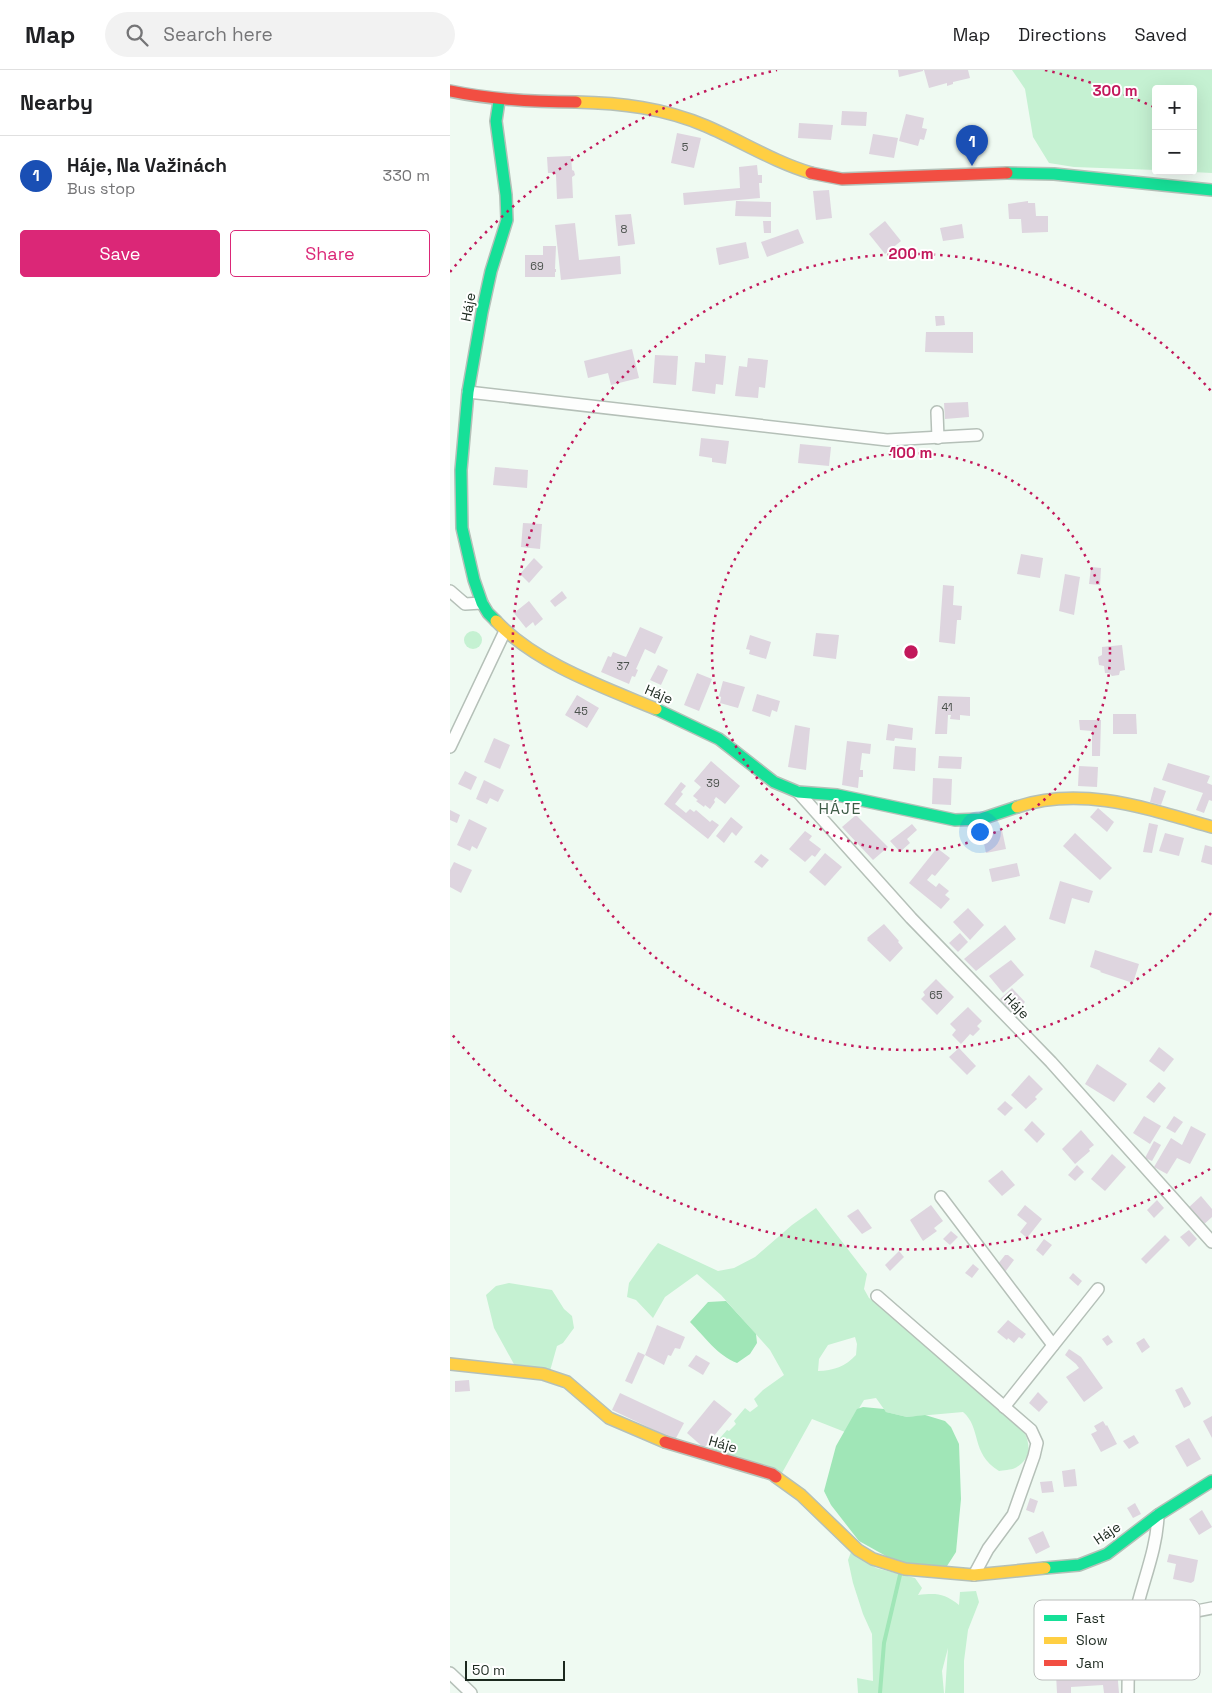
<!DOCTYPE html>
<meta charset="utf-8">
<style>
body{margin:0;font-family:"Space Grotesk",sans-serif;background:#f2f2f2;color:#202124}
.controls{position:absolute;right:15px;top:15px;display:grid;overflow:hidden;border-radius:5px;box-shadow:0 5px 20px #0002}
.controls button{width:45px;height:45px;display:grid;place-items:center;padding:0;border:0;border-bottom:1px solid #e0e0e0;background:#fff;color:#202124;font:25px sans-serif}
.scale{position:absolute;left:15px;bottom:12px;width:100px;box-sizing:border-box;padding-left:5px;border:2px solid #1b281e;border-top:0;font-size:14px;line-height:18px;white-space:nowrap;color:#1b281e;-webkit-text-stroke:4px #fff;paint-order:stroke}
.you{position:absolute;left:529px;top:761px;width:18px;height:18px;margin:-12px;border:4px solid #fff;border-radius:50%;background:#1a73e8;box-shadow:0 0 0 8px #1a73e833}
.badge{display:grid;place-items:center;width:32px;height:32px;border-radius:50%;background:#db2777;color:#fff;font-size:16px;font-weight:700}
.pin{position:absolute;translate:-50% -41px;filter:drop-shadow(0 1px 2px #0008)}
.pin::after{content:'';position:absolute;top:26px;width:18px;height:15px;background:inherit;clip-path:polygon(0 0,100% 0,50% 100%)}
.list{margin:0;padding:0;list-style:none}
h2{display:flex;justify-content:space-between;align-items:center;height:65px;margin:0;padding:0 20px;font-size:21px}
h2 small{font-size:16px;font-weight:400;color:#757577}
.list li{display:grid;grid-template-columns:32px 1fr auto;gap:15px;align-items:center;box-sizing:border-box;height:80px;padding:0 20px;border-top:1px solid #e0e0e0}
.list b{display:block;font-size:19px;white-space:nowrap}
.list p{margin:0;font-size:16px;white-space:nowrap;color:#757577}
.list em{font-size:16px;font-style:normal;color:#757577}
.actions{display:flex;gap:10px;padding:15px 20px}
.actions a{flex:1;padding:11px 0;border:1px solid #db2777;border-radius:5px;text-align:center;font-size:18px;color:#db2777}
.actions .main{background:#db2777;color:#fff}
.icon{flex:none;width:28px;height:28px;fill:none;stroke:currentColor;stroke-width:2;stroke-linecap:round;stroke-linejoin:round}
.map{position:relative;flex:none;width:762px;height:1623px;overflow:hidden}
header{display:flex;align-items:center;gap:30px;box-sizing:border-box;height:70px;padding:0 25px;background:#fff;border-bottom:1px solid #e0e0e0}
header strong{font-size:24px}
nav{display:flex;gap:28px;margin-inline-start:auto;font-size:18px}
.search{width:350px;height:45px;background:#f2f2f2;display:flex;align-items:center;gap:12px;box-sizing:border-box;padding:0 18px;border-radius:28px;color:#757577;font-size:19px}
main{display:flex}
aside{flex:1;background:#fff}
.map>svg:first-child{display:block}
</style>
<header>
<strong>Map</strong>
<div class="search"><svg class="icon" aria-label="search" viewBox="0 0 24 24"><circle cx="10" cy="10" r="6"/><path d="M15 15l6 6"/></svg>Search here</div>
<nav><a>Map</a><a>Directions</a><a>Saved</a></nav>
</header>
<main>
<aside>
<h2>Nearby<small></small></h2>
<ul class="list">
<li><span class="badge" style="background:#1a4fb4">1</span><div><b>Háje, Na Važinách</b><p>Bus stop</p></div><em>330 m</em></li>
</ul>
<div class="actions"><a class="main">Save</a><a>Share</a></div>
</aside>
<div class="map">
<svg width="762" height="1623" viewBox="0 0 762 1623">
<rect width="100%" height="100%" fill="#effaf2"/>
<!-- green -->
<g fill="#c5f1d2" fill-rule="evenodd">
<path d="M 562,0 L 762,0 L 762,103 L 722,101 L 743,101 L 743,19 L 706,19 L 706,100 L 624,97 L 599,93 L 583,67 L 575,19 Z"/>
<circle cx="23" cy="570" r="9"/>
<path d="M 366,1138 L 417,1204 L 414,1219 L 419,1228 L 463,1260 L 571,1356 C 580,1371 584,1388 565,1398 C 561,1400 553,1400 549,1401 C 520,1383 532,1358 513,1342 L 457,1347 L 436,1342 L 426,1328 L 414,1330 L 395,1362 L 362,1349 L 332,1403 L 258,1382 L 277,1360 L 279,1361 L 286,1354 L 284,1351 L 295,1338 L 300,1342 L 308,1336 L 304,1329 L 313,1320 L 334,1305 L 320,1280 L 271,1225 L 247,1204 L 215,1227 L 203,1248 L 186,1230 L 177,1227 L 179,1213 L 200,1183 L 208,1173 L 268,1201 L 284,1198 L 305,1187 L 342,1155 ZM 405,1267 L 407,1274 L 406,1285 C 396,1296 383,1301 368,1301 L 369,1289 L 378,1275 Z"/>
<path d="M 59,1213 L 102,1220 L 114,1239 L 122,1246 L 124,1258 L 113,1273 L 107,1276 L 100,1301 L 65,1296 L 44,1258 L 36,1225 L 46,1216 Z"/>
<path d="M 401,1482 L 426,1498 L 465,1508 L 472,1518 L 468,1525 C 486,1523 494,1523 509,1535 L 510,1522 L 526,1521 L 529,1532 L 518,1560 L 514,1591 L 514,1623 L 495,1623 L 498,1578 L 492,1601 L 494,1623 L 408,1623 L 407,1608 L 423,1611 L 422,1564 L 413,1544 L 403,1513 L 398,1490 Z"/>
</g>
<!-- water -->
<g fill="#a0e6b7">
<path d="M 276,1231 L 306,1264 L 307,1273 L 300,1284 L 287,1293 C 268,1286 254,1266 240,1252 L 258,1232 Z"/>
<path d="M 413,1337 L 434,1339 L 436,1342 L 457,1347 L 475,1345 L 495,1351 L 501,1357 L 509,1374 L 511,1429 L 506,1482 L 497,1496 L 452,1495 L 409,1471 L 381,1435 L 374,1421 L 386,1376 L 407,1339 Z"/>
</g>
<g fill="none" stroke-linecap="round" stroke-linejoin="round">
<!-- stream -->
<path stroke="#a0e6b7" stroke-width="4" d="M 430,1623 L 434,1573 L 450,1505"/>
</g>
<!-- building -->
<g fill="#ded5df">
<path d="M 448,0 L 473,0 L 473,1 L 449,7 Z"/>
<path d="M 474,0 L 518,0 L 520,8 L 503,12 L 503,14 L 497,16 L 497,13 L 479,18 Z"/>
<path d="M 392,41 L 417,42 L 416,56 L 391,55 Z"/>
<path d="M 456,44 L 474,48 L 472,58 L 477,59 L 474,70 L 470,69 L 468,76 L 449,71 Z"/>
<path d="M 349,53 L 383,55 L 381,70 L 348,68 Z"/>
<path d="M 227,63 L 251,68 L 244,98 L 221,93 Z"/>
<path d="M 423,64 L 448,68 L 444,88 L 419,84 Z"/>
<path d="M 121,86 L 122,100 L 124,101 L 125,105 L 122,107 L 123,128 L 107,129 L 106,105 L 104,103 L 98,103 L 97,87 Z"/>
<path d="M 307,95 L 308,105 L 312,105 L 312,113 L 309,113 L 310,128 L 234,135 L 233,123 L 290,118 L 289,97 Z"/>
<path d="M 379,120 L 382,148 L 366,150 L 363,121 Z"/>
<path d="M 286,131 L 321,132 L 321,147 L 285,146 Z"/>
<path d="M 578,131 L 578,133 L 585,133 L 586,146 L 598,146 L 598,162 L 572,163 L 571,149 L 559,149 L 558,134 Z"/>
<path d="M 181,144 L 185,174 L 168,176 L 165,145 Z"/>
<path d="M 313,151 L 321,151 L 321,163 L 314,163 Z"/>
<path d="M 435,151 L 451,171 L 435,184 L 419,164 Z"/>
<path d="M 125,153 L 129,190 L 170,186 L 171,204 L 111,210 L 105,155 Z"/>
<path d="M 512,154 L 514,168 L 493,171 L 490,158 Z"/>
<path d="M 348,159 L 354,173 L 317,187 L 311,172 Z"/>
<path d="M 296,172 L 299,188 L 269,195 L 266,178 Z"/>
<path d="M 93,176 L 106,176 L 105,199 L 106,199 L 106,202 L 105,202 L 105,207 L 75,207 L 75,185 L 93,185 Z"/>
<path d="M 485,246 L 494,246 L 495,255 L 486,256 Z"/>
<path d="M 476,262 L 523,262 L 523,283 L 475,282 Z"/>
<path d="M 182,279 L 189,308 L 161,315 L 158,303 L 138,308 L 134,291 Z"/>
<path d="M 255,284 L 276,286 L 273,315 L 266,314 L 265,324 L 242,321 L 245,292 L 255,293 Z"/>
<path d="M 205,285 L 228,286 L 226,315 L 203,313 Z"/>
<path d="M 298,288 L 318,290 L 315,318 L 309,317 L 308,328 L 285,326 L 289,296 L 297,297 Z"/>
<path d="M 518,332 L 519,347 L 495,349 L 494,333 Z"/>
<path d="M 251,368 L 279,371 L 276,394 L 262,392 L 262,388 L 249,386 Z"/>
<path d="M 350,374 L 381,377 L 379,396 L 348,393 Z"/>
<path d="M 45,397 L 78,400 L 77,418 L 43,415 Z"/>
<path d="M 73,453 L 92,454 L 90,479 L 71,477 Z"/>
<path d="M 571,484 L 593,488 L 590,508 L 567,504 Z"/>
<path d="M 84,488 L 93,497 L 79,513 L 70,504 Z"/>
<path d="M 641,497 L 651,498 L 650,515 L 639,514 Z"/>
<path d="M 615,504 L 630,507 L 624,545 L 609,541 Z"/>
<path d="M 493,515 L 504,516 L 503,535 L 512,536 L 511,550 L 507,550 L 505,574 L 489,572 Z"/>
<path d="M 112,521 L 117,528 L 105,537 L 100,531 Z"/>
<path d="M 79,531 L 93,549 L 85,556 L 83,552 L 76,558 L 64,543 Z"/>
<path d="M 190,557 L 213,567 L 205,584 L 195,579 L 186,599 L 188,600 L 185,607 L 182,606 L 179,614 L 151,602 L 158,586 L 161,587 L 163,582 L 176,587 Z"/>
<path d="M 366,563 L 389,565 L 386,589 L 363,586 Z"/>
<path d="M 300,565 L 321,572 L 316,589 L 299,584 L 300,580 L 296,579 Z"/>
<path d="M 672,575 L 675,600 L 670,601 L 669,605 L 662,606 L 659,603 L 655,603 L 654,596 L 649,595 L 648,587 L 652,585 L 652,577 Z"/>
<path d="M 208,595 L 218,600 L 211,615 L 200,610 Z"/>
<path d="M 247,603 L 262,609 L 249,641 L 234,635 Z"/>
<path d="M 273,611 L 295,617 L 288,638 L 270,633 L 271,627 L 269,626 Z"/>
<path d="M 307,624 L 330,631 L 327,642 L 322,640 L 320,647 L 302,641 Z"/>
<path d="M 127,625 L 149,638 L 137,658 L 115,645 Z"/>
<path d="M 488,626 L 520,627 L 520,646 L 510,645 L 510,650 L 500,649 L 501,645 L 498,645 L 497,664 L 485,664 Z"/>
<path d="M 663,644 L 686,644 L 687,664 L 663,664 Z"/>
<path d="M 629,650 L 651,650 L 650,686 L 642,686 L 642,661 L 630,660 Z"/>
<path d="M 438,654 L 463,658 L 462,670 L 445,668 L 444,671 L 436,670 Z"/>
<path d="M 345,655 L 360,658 L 356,700 L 338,697 Z"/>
<path d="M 44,668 L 60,675 L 50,699 L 34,692 Z"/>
<path d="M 397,671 L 421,674 L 420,684 L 412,683 L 410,700 L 413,700 L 413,707 L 409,707 L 408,718 L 392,715 Z"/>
<path d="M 445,676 L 466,678 L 465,701 L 443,699 Z"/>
<path d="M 489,686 L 512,687 L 511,699 L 488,698 Z"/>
<path d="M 261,691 L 290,716 L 275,734 L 266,727 L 264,730 L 265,732 L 260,739 L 255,735 L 254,737 L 246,731 L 248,730 L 243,726 L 251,717 L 244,711 Z"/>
<path d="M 718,693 L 760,706 L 757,713 L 762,715 L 762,731 L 759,730 L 754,743 L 746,740 L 753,723 L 712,710 Z"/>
<path d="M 629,696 L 648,697 L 647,717 L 628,716 Z"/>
<path d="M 15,701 L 27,707 L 21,720 L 8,714 Z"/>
<path d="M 483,708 L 502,709 L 501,735 L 482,734 Z"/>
<path d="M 34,710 L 54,720 L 48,732 L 40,728 L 37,734 L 26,729 Z"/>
<path d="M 231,712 L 236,716 L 231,722 L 233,724 L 225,734 L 236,743 L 240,739 L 244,742 L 246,740 L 260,752 L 262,750 L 269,755 L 258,769 L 214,734 Z"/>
<path d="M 704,717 L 716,721 L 711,735 L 700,732 Z"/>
<path d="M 648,738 L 664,752 L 657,762 L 640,747 Z"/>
<path d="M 0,740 L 10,745 L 7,753 L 0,750 Z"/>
<path d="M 406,745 L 438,777 L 423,790 L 392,757 Z"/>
<path d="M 281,747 L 293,757 L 286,766 L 282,762 L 274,773 L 266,766 Z"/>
<path d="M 19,749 L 37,758 L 27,779 L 22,776 L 20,781 L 7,775 Z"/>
<path d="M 699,753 L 708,755 L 702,783 L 693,782 Z"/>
<path d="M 462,754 L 467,760 L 457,769 L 460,773 L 450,782 L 440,771 Z"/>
<path d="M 552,760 L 556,779 L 536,783 L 532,764 Z"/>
<path d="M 355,761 L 362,766 L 359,770 L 371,779 L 365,787 L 362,785 L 355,792 L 339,779 Z"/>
<path d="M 625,763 L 662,798 L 650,810 L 613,776 Z"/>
<path d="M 715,763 L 734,768 L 729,786 L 709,781 Z"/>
<path d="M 755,775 L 762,777 L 762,795 L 751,792 Z"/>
<path d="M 487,778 L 500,788 L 485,806 L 482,804 L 477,810 L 486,817 L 489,813 L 499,821 L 495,825 L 500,829 L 491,839 L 459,813 Z"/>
<path d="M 375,783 L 392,797 L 375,816 L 359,802 Z"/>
<path d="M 311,784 L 319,790 L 312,798 L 304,792 Z"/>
<path d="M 4,792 L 22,800 L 11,823 L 0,817 L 0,800 Z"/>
<path d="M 567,793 L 570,806 L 542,812 L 539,799 Z"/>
<path d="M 610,811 L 643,821 L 639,833 L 622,828 L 615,854 L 599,849 Z"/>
<path d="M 518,838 L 534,855 L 520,870 L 503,852 Z"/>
<path d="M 434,854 L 449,871 L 448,872 L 453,878 L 440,892 L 417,870 L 418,869 L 417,868 Z"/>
<path d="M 555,855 L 566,869 L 526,901 L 514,889 Z"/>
<path d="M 510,863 L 518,872 L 508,882 L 499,873 Z"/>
<path d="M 645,880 L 689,894 L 683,913 L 650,902 L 651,901 L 640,897 Z"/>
<path d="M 561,890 L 574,905 L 553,923 L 539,906 Z"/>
<path d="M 486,909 L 504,927 L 487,945 L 471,929 L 475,925 L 473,922 Z"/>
<path d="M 562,918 L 575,932 L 564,944 L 550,929 Z"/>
<path d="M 518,937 L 532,951 L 527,956 L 530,959 L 523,966 L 520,964 L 511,974 L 502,965 L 506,960 L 500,954 Z"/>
<path d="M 709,977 L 724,989 L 714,1002 L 699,991 Z"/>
<path d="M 509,978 L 526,996 L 517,1005 L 499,987 Z"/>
<path d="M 647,994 L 677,1014 L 664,1032 L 635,1014 Z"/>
<path d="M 579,1005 L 593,1019 L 585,1027 L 587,1029 L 576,1039 L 561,1025 Z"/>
<path d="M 709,1012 L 716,1018 L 704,1033 L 696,1027 Z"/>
<path d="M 555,1031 L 563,1038 L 555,1046 L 547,1039 Z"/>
<path d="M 694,1046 L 711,1056 L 700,1074 L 683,1063 Z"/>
<path d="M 724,1046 L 733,1052 L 725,1063 L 716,1058 Z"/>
<path d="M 582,1051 L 595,1064 L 587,1073 L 574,1060 Z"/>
<path d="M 741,1056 L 756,1064 L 740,1094 L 727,1088 L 717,1104 L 704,1097 L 721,1068 L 732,1075 Z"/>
<path d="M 631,1060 L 644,1075 L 639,1079 L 640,1081 L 625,1094 L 612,1079 Z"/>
<path d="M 704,1071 L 711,1075 L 702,1091 L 695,1088 Z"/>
<path d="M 662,1084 L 676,1097 L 655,1121 L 641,1109 Z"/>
<path d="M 627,1095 L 634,1102 L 625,1111 L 618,1105 Z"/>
<path d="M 552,1100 L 565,1115 L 552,1126 L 538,1111 Z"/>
<path d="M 751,1126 L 762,1139 L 762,1147 L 752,1156 L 737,1139 Z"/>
<path d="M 707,1130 L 714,1138 L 704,1148 L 697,1140 Z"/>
<path d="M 481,1135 L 493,1151 L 484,1158 L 487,1161 L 473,1171 L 460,1150 Z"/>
<path d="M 575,1135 L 592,1149 L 577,1168 L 570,1162 L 577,1153 L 567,1145 Z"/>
<path d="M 408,1139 L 422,1158 L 412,1164 L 397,1146 Z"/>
<path d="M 739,1160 L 747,1169 L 739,1177 L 730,1167 Z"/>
<path d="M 501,1161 L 508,1167 L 500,1175 L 493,1169 Z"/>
<path d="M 715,1165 L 720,1170 L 696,1194 L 691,1189 Z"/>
<path d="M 594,1169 L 602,1175 L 593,1186 L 586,1180 Z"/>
<path d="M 449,1181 L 454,1187 L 440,1201 L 435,1195 Z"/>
<path d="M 555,1185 L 558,1185 L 564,1190 L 555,1202 L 548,1194 Z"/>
<path d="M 523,1194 L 529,1199 L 522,1208 L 515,1203 Z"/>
<path d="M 623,1203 L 632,1211 L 628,1216 L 619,1208 Z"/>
<path d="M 558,1250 L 576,1264 L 572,1269 L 569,1267 L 564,1273 L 558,1268 L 557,1270 L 547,1262 Z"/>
<path d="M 207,1255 L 235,1267 L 230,1279 L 225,1278 L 221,1286 L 218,1285 L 214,1295 L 195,1285 Z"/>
<path d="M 658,1265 L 663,1272 L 657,1276 L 652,1269 Z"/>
<path d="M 694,1268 L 700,1277 L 692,1283 L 686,1273 Z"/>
<path d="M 619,1279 L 631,1287 L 653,1318 L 634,1332 L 616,1307 L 629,1298 L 626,1294 L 615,1285 Z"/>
<path d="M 188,1282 L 195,1285 L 182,1314 L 175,1311 Z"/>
<path d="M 246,1285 L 260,1293 L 253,1305 L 238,1296 Z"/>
<path d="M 19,1310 L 20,1321 L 5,1322 L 5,1311 Z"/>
<path d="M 732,1317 L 741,1333 L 740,1335 L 734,1338 L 725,1320 Z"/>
<path d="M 588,1322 L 598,1332 L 589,1342 L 579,1333 Z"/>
<path d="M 170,1323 L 234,1353 L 225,1370 L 162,1340 Z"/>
<path d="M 264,1330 L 282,1344 L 254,1378 L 237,1363 Z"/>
<path d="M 762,1346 L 762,1368 L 753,1351 Z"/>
<path d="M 653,1351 L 656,1356 L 657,1355 L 667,1374 L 651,1382 L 641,1364 L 647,1361 L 644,1356 Z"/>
<path d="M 684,1365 L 689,1373 L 679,1379 L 673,1371 Z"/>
<path d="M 739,1368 L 751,1389 L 737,1397 L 725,1376 Z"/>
<path d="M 625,1399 L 627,1416 L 614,1417 L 612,1401 Z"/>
<path d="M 602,1411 L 604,1422 L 592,1423 L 590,1412 Z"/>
<path d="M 580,1428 L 588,1431 L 584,1443 L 576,1440 Z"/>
<path d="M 685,1433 L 691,1444 L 683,1448 L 677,1438 Z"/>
<path d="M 752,1440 L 762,1457 L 749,1465 L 739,1449 Z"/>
<path d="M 593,1461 L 600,1477 L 586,1484 L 578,1468 Z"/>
<path d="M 719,1484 L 748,1490 L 744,1511 L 741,1513 L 723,1509 L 726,1494 L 717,1492 Z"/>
<path d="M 667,1600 L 669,1623 L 654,1623 L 653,1615 L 621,1617 L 621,1623 L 607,1623 L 606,1604 Z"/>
</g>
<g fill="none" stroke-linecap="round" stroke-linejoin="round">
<!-- street casing -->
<g stroke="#b5c0b8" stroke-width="14">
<g id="street">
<path d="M 18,322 L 437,370 L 527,365"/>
<path d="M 487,342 L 488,368"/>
<path d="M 0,521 L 15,534 L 32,533"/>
<path d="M 0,677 L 55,561"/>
<path d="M 348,722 L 461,848 L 601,992 L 762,1172"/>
<path d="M 491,1127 L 603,1275"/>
<path d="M 427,1226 L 581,1360 L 587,1373 L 584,1386 L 563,1445 L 538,1479 L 524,1505"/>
<path d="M 554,1337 L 648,1219"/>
<path d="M 684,1549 L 701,1550 L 762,1538"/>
<path d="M 0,1603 L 21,1623"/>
<path d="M 678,1623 C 678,1598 679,1575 684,1550 C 691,1515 707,1481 708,1445"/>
</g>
</g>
<!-- fast casing -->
<g stroke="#b5c0b8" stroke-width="14">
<g id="fast">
<path d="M 557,103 L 604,104 L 762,120"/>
<path d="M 46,551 L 38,543 L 32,533 L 24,510 L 12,458 L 11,400 L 18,322 L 32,242 L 41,201 L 57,150 L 56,125 L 46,51 L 49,31"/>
<path d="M 206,639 L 269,669 L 324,712 L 348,722 L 387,725 L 505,750 L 531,749 L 567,737"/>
<path d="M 595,1498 L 629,1495 L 657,1484 L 708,1445 L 762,1411"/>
</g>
</g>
<!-- slow casing -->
<g stroke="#b5c0b8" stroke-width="14">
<g id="slow">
<path d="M 126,32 C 171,33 214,38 256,56 C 291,71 324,92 361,103"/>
<path d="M 46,551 C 85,593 153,617 206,639"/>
<path d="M 567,737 C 632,715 699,739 762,757"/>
<path d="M 0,1294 L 93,1304 L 117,1312 L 159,1348 L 215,1372"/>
<path d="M 326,1407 L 351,1425 L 408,1480 L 423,1489 L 455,1499 L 524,1505 L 595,1498"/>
</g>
</g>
<!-- jam casing -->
<g stroke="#b5c0b8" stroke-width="14">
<g id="jam">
<path d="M 0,21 C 42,30 83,32 126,32"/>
<path d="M 361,103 L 392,109 L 557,103"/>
<path d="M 215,1372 L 322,1404 L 326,1407"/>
</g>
</g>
<!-- street -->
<use href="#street" stroke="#fdfefd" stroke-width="11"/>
<!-- fast -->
<use href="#fast" stroke="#16e098" stroke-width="11"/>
<!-- slow -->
<use href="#slow" stroke="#ffcf43" stroke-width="11"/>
<!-- jam -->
<use href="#jam" stroke="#f24e42" stroke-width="11"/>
</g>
<!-- distance rings -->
<g fill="none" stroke="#c2185b" stroke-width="2.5" stroke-dasharray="2.5 5">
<circle cx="461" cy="582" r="199"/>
<path d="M761 843A398 398 0 1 1 761 321"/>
<path d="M760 1099A597 597 0 0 1 0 962M0 202A597 597 0 0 1 327 0M595 0A597 597 0 0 1 704 37"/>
</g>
<g text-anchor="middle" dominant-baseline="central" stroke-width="4" stroke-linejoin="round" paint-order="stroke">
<!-- number labels -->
<g font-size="11" fill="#4c534e">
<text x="235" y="77">5</text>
<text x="174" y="159">8</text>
<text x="87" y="196">69</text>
<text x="173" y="596">37</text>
<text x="497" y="637">41</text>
<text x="131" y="641">45</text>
<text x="263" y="713">39</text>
<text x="486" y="925">65</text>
</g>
<!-- street labels -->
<g font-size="14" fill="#1b281e" stroke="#fff">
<text transform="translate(18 237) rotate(-79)">Háje</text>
<text transform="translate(209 624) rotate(23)">Háje</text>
<text transform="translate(567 936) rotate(46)">Háje</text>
<text transform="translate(273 1374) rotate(16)">Háje</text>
<text transform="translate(657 1463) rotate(-34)">Háje</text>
</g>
<!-- quarter labels -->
<g font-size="16" letter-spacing="1" fill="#3e5c47" stroke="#fff">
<text x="390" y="738">HÁJE</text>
</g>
</g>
<!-- legend -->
<rect x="584" y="1530" width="166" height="80" rx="8" fill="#fff" stroke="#bbbebc" stroke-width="1"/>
<rect x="594" y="1545" width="23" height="6" fill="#16e098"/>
<rect x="594" y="1567" width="23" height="7" fill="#ffcf43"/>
<rect x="594" y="1590" width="23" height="6" fill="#f24e42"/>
<g font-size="14" fill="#1b281e">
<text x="626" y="1553">Fast</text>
<text x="626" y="1575">Slow</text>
<text x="626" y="1598">Jam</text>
</g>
<circle cx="461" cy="582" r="8" fill="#c2185b" stroke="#fff" stroke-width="2.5"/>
<g font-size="15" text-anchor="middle" font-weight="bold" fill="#c2185b" stroke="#fff" stroke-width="4" stroke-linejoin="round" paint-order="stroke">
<text x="665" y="26">300 m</text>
<text x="461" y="189">200 m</text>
<text x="461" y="388">100 m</text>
</g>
</svg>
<div class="controls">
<button>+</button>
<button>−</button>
</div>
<div class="scale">50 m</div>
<div class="you"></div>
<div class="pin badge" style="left:522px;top:96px;background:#1a4fb4">1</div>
</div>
</main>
